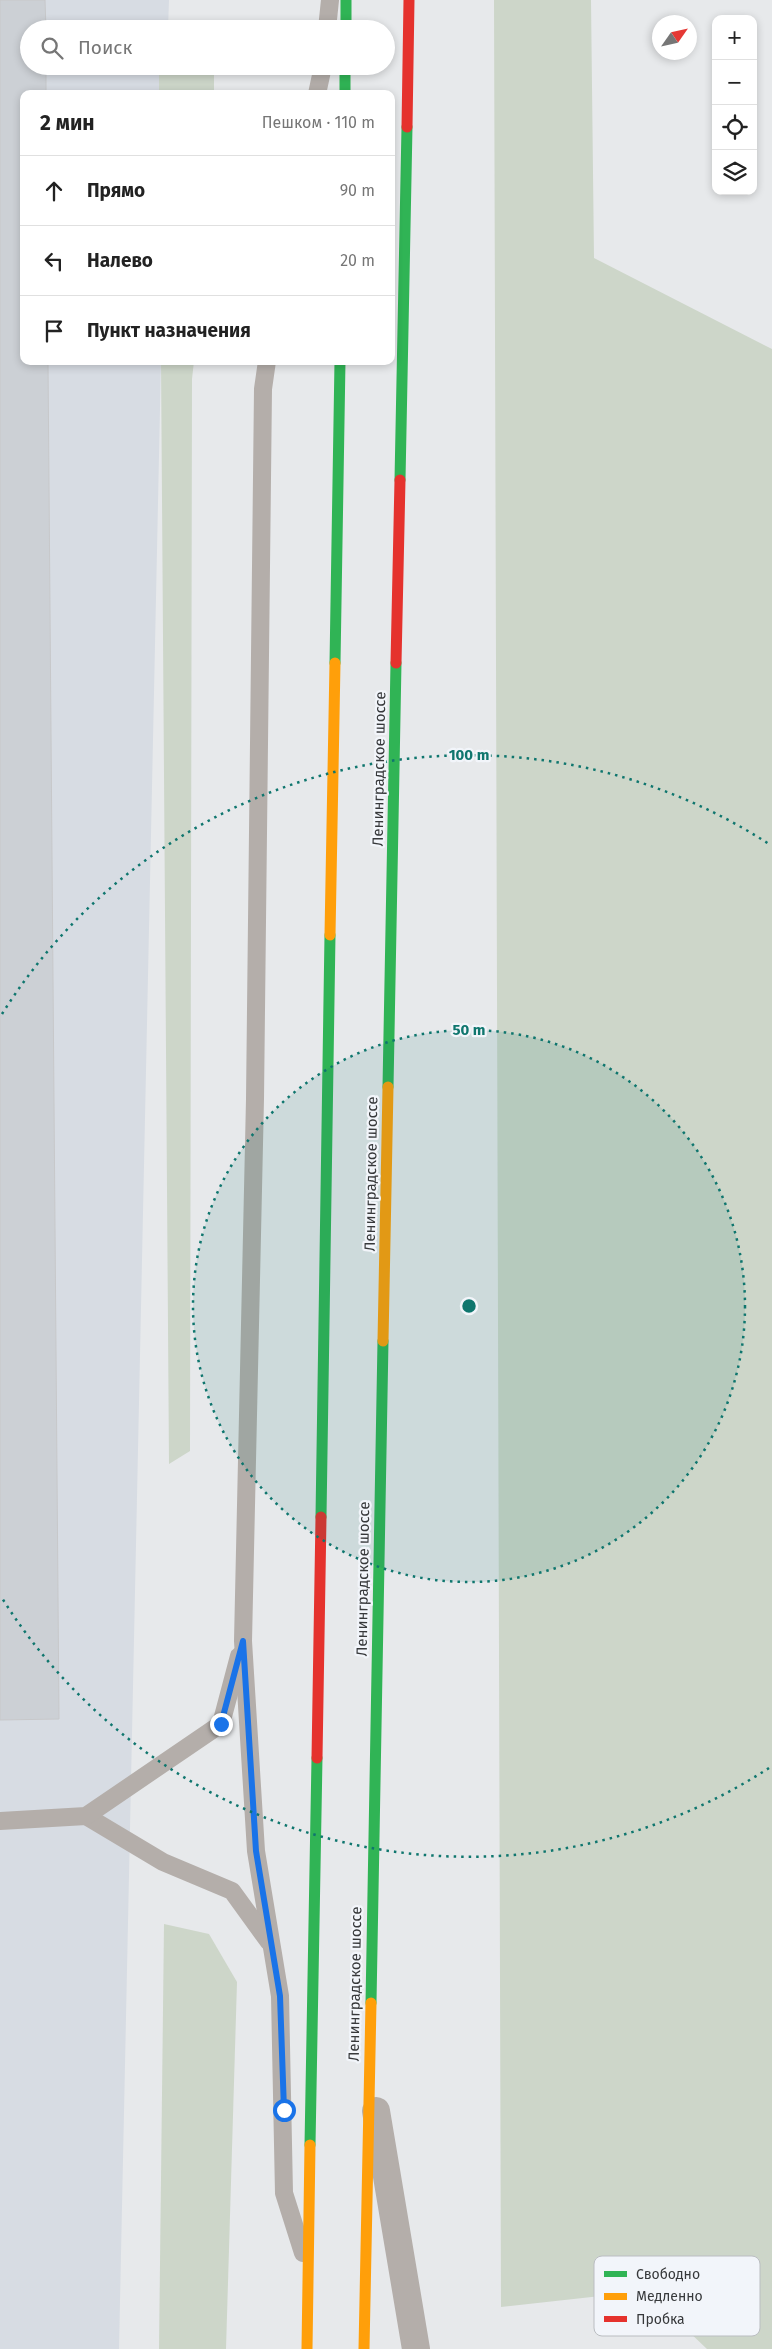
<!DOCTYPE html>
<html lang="ru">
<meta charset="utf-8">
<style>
body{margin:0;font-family:"Fira Sans",sans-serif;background:#f6f6f6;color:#222}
.controls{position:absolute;right:15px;top:15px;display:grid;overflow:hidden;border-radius:10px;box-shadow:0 2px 8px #0003}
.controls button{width:45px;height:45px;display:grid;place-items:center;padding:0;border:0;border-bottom:1px solid #e0e0e0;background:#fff;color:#222;font:25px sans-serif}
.compass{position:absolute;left:652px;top:15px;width:45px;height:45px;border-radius:50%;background:#fff;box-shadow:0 2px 8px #0003;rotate:56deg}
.stop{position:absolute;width:15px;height:15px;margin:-11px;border:4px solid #1a73e8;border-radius:50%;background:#fff}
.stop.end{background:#1a73e8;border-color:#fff;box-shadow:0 1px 5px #0008}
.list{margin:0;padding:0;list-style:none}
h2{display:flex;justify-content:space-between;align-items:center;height:65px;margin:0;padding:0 20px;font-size:21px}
h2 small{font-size:16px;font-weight:400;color:#767676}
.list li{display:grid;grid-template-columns:32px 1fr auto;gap:15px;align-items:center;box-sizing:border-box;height:70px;padding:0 20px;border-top:1px solid #e0e0e0}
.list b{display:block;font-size:19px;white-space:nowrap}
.list em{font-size:16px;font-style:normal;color:#767676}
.icon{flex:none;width:28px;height:28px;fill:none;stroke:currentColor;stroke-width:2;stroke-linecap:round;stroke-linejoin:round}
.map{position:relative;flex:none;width:772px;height:2349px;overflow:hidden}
.search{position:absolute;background:#fff;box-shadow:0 2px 8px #0003;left:20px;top:20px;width:375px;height:55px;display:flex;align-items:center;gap:12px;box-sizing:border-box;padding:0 18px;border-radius:28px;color:#767676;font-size:19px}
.panel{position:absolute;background:#fff;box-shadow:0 2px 8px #0003;left:20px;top:90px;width:375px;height:275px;border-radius:10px}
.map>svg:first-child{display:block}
</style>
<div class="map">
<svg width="772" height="2349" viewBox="0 0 772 2349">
<rect width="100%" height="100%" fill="#e7e9eb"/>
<!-- built -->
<path fill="#d7dce3" d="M 0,0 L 169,0 L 168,29 L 29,29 L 29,66 L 167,66 L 167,94 L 24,94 L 24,361 L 161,361 L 119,2349 L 0,2349 Z"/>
<!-- green -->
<g fill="#cdd6c9">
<path d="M 494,0 L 591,0 L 594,258 L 772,349 L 772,2349 L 707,2349 L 646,2291 L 501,2307 Z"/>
<rect x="159" y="66" width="55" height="28"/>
<path d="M 161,361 L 194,361 L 192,379 L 190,1451 L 169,1464 Z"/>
<path d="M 164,1924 L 209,1934 L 237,1982 L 226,2349 L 159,2349 Z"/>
</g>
<!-- building -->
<path fill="#ccd0d5" stroke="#c7c8ca" d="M 0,0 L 45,0 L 46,29 L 29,29 L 29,66 L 46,66 L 46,94 L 24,94 L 24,361 L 48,361 L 59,1719 L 0,1720 Z"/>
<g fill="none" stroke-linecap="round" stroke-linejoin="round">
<!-- lane -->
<g stroke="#b4aeaa" stroke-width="18">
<path d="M 327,29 L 330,0"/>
<path d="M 317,94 L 323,66"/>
<path d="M 267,361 L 263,389 L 255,1099 L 243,1641 L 256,1851 L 280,1996 L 284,2193 L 303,2253"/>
<path d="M 86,1816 L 163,1862 L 232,1891 L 269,1942"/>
<path d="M 0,1821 L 86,1816 L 221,1724 L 239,1656"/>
</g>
<!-- street -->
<path stroke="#b4aeaa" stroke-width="28" d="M 376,2111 L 416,2349"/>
<!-- fast -->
<g stroke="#30b455" stroke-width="11">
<path d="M 346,0 L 346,29"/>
<path d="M 345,66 L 345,94"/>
<path d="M 400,480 L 407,127"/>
<path d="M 335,663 L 340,361"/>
<path d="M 388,1087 L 396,663"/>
<path d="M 321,1517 L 330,935"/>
<path d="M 371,2003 L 383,1341"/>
<path d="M 310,2145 L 317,1758"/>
</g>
<!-- slow -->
<g stroke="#ff9f0a" stroke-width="11">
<path d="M 330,935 L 335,663"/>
<path d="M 383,1341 L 388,1087"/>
<path d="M 307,2349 L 310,2145"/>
<path d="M 364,2349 L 371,2003"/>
</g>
<!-- jam -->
<g stroke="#e5322d" stroke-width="11">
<path d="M 407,127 L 409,0"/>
<path d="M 396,663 L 400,480"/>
<path d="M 317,1758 L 321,1517"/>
</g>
</g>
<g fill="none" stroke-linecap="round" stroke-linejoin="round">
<!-- route -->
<path stroke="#1a73e8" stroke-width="6" d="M 221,1724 L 243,1641 L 256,1851 L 280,1996 L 284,2110"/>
</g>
<!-- distance rings -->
<circle cx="469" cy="1306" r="276" fill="#0f766e" fill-opacity=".12"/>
<g fill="none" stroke="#0f766e" stroke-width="2.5" stroke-dasharray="2.5 5">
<circle cx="469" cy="1306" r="276"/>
<path d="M769 1768A551 551 0 0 1 2 1598M2 1014A551 551 0 0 1 769 844"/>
</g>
<g text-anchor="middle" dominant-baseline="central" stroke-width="4.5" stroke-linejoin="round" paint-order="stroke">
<!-- street labels -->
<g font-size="15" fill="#37393b" stroke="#f2f5fa">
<text transform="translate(379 769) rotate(-89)">Ленинградское шоссе</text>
<text transform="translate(371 1174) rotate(-89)">Ленинградское шоссе</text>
<text transform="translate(363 1579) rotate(-89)">Ленинградское шоссе</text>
<text transform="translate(355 1984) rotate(-89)">Ленинградское шоссе</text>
</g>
</g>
<!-- legend -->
<rect x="594" y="2256" width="166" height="80" rx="8" fill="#f2f5fa" stroke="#babdc1" stroke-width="1"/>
<rect x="604" y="2271" width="23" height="6" fill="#30b455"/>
<rect x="604" y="2293" width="23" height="7" fill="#ff9f0a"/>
<rect x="604" y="2316" width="23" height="6" fill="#e5322d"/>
<g font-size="14" fill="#37393b">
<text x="636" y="2279">Свободно</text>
<text x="636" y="2301">Медленно</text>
<text x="636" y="2324">Пробка</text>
</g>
<circle cx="469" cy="1306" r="8" fill="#0f766e" stroke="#f2f5fa" stroke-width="2.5"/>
<g font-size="15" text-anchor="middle" font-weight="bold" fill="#0f766e" stroke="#f2f5fa" stroke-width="4.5" stroke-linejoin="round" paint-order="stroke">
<text x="469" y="760">100 m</text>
<text x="469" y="1035">50 m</text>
</g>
</svg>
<div class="controls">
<button>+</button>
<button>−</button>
<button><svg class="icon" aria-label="locate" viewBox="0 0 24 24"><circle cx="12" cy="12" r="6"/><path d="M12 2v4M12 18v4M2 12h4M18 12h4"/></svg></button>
<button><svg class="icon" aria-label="layers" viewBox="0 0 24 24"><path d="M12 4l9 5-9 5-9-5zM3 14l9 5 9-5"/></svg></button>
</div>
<svg class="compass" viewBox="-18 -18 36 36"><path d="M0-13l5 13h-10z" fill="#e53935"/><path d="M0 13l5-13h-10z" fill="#767676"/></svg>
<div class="stop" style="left:284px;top:2110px"></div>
<div class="stop end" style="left:221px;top:1724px"></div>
<div class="search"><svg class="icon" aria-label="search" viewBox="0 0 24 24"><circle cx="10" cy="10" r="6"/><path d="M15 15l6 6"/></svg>Поиск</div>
<section class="panel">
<h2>2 мин<small>Пешком · 110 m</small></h2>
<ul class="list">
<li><svg class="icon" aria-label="ahead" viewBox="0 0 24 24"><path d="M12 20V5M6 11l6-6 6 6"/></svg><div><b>Прямо</b></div><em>90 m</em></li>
<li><svg class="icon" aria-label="left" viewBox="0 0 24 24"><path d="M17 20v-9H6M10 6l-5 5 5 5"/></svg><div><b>Налево</b></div><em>20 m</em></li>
<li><svg class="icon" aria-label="arrive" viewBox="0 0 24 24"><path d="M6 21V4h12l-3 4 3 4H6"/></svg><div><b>Пункт назначения</b></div></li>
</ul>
</section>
</div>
